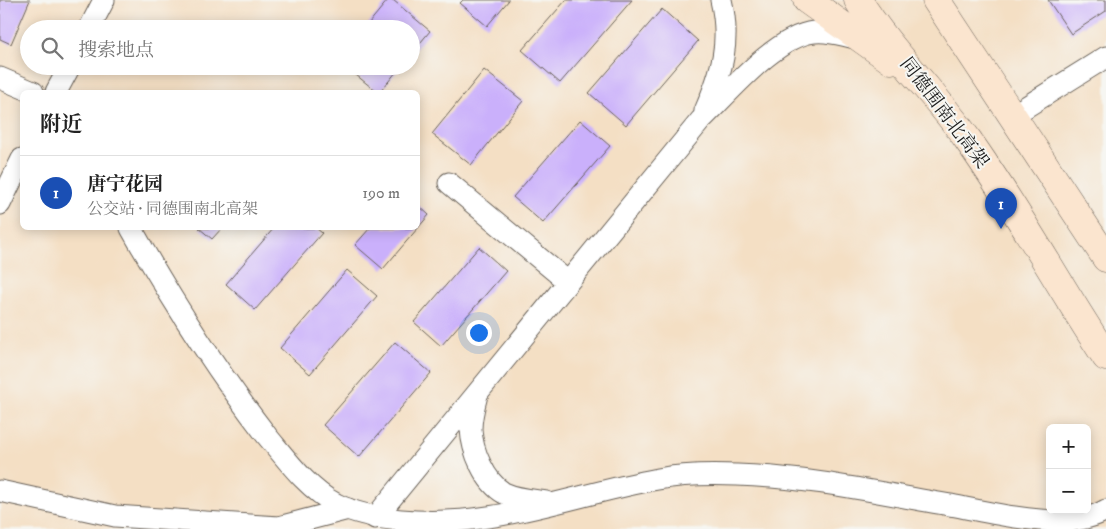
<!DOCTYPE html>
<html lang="zh">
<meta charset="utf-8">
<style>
body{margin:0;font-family:"IM FELL DW Pica","Noto Serif SC",serif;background:#f2f2f2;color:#222}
.controls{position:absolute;right:15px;bottom:15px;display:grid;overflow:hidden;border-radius:8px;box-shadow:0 2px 12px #0003}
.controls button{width:45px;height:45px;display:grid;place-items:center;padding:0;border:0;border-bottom:1px solid #e0e0e0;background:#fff;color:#222;font:25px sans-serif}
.you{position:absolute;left:478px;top:332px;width:18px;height:18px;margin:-12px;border:4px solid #fff;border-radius:50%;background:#1a73e8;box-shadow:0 0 0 8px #1a73e833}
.badge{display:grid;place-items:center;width:32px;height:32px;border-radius:50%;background:#d1495b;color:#fff;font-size:16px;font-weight:700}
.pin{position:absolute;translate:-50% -41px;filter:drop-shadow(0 1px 2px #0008)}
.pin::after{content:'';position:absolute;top:26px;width:18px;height:15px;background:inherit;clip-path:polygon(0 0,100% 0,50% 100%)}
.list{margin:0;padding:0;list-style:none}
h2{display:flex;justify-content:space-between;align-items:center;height:65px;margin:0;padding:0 20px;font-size:21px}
h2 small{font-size:16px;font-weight:400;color:#767676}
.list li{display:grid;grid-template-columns:32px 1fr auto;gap:15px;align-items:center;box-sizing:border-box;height:75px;padding:0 20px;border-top:1px solid #e0e0e0}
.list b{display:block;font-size:19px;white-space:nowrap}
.list p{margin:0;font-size:16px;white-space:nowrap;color:#767676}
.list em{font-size:16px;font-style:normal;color:#767676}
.icon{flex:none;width:28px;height:28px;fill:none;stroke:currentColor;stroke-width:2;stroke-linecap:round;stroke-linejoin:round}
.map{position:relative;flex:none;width:1106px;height:529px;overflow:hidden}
.search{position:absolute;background:#fff;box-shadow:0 2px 12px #0003;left:20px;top:20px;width:400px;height:55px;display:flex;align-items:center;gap:12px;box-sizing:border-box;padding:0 18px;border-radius:28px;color:#767676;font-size:19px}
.panel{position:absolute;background:#fff;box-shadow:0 2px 12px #0003;left:20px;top:90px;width:400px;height:140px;border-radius:8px}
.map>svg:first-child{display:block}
</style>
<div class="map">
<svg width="1106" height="529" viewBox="0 0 1106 529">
<rect width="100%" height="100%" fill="#f6f6f2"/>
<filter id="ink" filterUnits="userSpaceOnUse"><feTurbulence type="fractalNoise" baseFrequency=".02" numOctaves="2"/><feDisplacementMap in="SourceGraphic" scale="10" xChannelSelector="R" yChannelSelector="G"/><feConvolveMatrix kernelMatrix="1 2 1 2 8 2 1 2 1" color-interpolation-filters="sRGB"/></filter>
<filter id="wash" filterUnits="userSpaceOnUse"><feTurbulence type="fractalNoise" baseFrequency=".0096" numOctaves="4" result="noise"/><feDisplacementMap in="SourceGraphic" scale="20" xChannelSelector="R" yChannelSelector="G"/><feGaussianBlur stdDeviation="1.12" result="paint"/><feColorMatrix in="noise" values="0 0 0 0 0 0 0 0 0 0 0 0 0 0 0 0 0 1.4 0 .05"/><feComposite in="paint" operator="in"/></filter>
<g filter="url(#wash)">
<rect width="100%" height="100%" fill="#f4dfc4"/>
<g id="blocks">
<!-- building -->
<g fill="#cab0fb">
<path d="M 0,0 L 30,0 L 11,44 L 0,39 Z"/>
<path d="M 388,0 L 393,0 L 430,31 L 411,54 L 411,29 L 364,29 Z"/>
<path d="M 463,0 L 509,0 L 487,26 L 460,3 Z"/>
<path d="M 566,0 L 632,0 L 560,83 L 522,50 Z"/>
<path d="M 1048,0 L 1106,0 L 1106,11 L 1071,34 Z"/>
<path d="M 662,9 L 698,41 L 626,125 L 589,93 Z"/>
<path d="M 345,66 L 401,66 L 380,92 L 377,92 Z"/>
<path d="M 484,70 L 523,101 L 471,165 L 432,134 Z"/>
<path d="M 580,120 L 610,146 L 543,223 L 513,197 Z"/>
<path d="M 418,205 L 429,215 L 383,269 L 355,245 L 370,228 L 418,228 Z"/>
<path d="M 199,228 L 222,228 L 212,239 Z"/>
<path d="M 274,228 L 316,228 L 322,233 L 255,310 L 226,284 Z"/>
<path d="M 479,247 L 506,271 L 441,346 L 414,322 Z"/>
<path d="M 347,270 L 377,296 L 310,374 L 280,348 Z"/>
<path d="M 395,342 L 431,373 L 359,457 L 323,425 Z"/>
</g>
</g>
</g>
<g filter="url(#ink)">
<use href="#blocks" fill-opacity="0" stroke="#686057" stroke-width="1"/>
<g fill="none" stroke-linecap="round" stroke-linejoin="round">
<!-- minor casing -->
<g stroke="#686057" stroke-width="23">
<g id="minor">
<path d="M 89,29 L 104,0"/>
<path d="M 0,78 L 33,92"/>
<path d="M 56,92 L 70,66"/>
<path d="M 705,111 C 722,72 731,42 721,0"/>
<path d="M 1013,115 L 1106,57"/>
<path d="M 449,183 L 568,282"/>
<path d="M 0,204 L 22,159"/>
<path d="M 131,228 C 172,301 216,370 267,436 C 287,460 308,489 336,504 C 356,514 378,518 401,520 C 493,529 570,495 658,479 C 684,474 711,474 737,475 C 810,477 884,494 956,506 C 991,513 1027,521 1063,521 C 1077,521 1094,517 1106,510"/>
<path d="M 477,395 C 474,406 471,418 471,429 C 472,451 485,482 504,493 C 517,499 532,500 546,502"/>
<path d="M 0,491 L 115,516 L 279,527 L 348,509"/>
<path d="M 375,518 L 701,120 C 728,94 776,36 814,32 C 828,30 841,35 855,38"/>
</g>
</g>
<!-- secondary casing -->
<g stroke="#686057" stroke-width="29">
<g id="secondary">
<path d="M 807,0 L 891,60"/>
<path d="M 858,0 C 889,50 934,92 968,140 C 1018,210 1059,286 1106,357"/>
<path d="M 936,0 L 1106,258"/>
</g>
</g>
<!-- minor -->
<use href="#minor" stroke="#fff" stroke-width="21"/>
<!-- secondary -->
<use href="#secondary" stroke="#fbe5cf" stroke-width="28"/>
</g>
</g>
<g text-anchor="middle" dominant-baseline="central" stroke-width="4" stroke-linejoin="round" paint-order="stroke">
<!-- street labels -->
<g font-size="19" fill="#1c1c1c" stroke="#f6f6f2">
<text transform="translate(944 113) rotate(53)">同德围南北高架</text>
</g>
</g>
</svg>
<div class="controls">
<button>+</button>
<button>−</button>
</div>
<div class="you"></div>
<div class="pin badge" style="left:1001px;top:229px;background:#1a4fb4">1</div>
<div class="search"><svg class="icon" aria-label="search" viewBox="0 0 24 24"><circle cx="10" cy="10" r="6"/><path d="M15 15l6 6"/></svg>搜索地点</div>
<section class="panel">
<h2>附近<small></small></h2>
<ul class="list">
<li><span class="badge" style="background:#1a4fb4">1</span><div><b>唐宁花园</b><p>公交站 · 同德围南北高架</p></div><em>190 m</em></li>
</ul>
</section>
</div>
